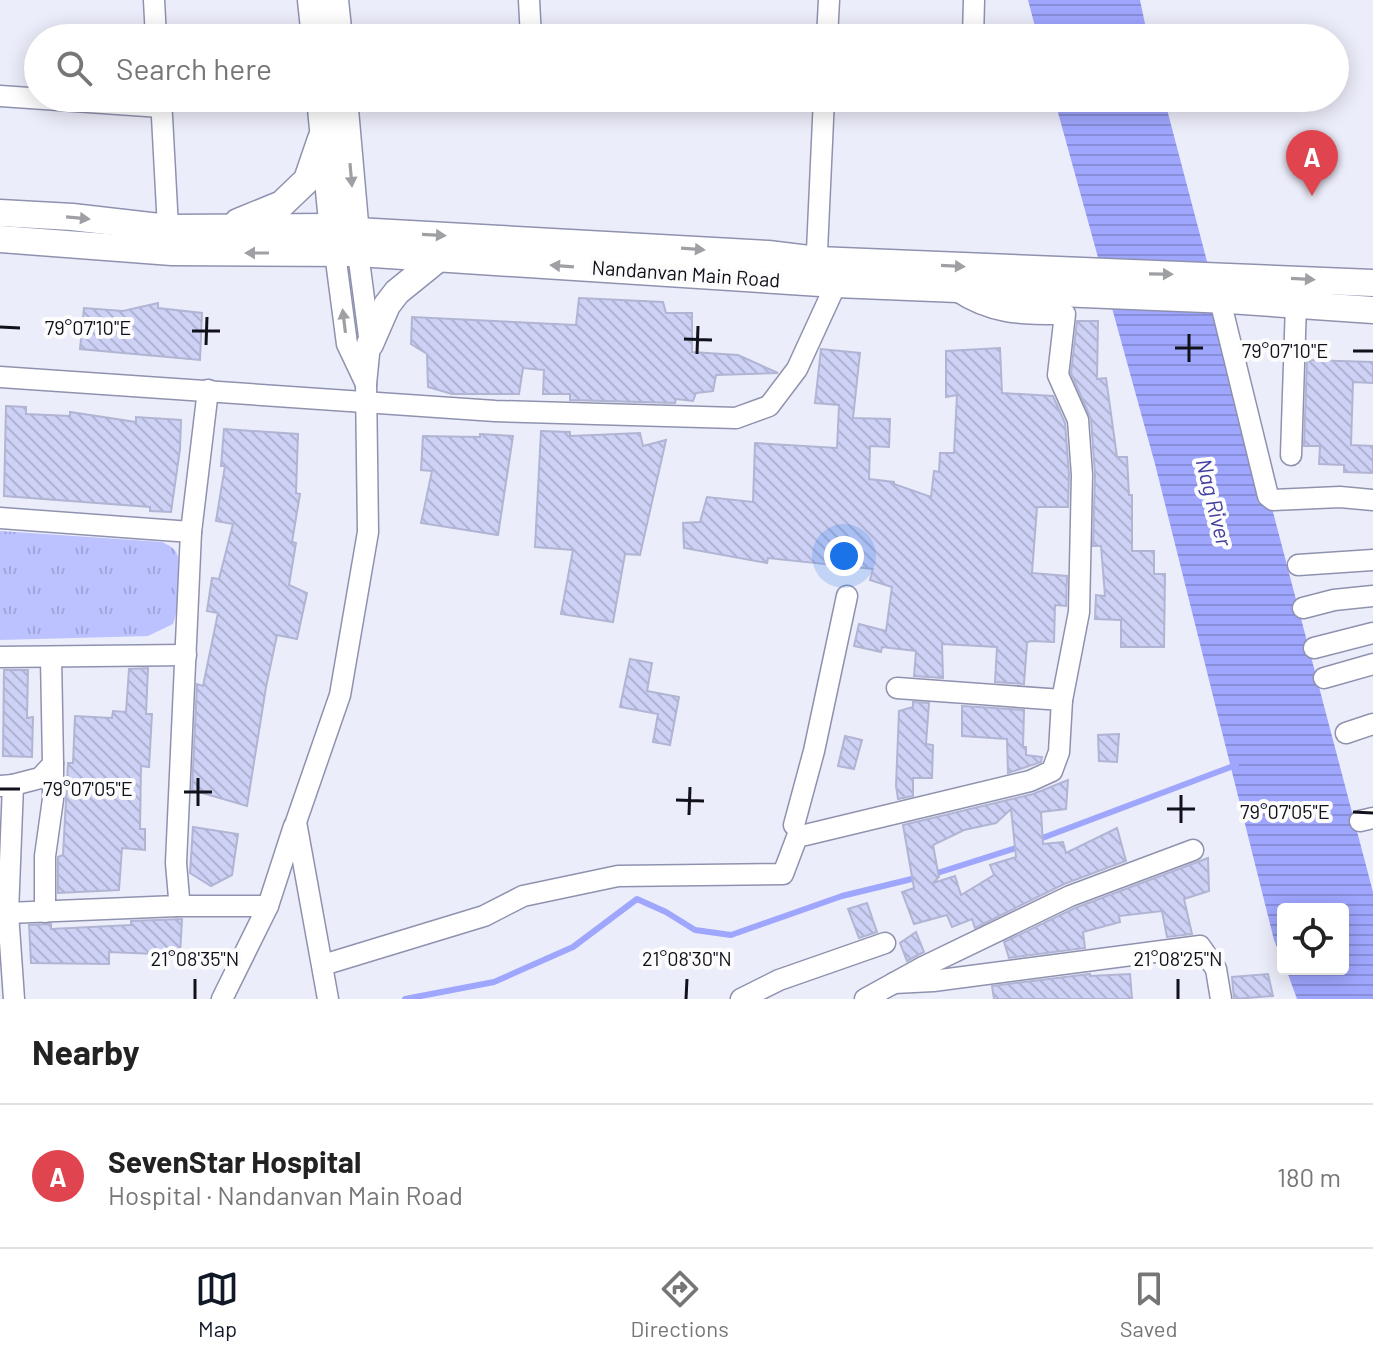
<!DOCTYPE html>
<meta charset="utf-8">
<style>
body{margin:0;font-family:Barlow,sans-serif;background:#f2f2f2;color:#222}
.controls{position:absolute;right:24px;bottom:24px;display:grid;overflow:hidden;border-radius:8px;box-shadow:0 4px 20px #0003}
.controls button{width:72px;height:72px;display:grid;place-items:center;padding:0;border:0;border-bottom:2px solid #e0e0e0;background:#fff;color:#222;font:40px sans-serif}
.you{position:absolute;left:844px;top:556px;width:28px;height:28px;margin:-20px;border:6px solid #fff;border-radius:50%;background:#1a73e8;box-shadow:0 0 0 12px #1a73e833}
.badge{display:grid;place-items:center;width:52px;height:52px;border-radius:50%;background:#111827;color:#fff;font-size:26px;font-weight:700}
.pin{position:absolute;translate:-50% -66px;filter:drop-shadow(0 2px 4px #0008)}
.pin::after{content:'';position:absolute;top:42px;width:28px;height:24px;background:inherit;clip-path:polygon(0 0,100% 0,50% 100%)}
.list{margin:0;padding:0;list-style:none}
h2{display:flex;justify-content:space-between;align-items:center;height:104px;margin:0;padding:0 32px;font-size:34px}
h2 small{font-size:26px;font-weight:400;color:#767676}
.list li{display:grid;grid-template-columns:52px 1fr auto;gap:24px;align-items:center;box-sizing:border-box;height:144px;padding:0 32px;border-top:2px solid #e0e0e0}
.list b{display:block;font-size:30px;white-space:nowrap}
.list p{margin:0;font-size:26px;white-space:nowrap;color:#767676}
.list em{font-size:26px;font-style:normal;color:#767676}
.icon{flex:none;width:44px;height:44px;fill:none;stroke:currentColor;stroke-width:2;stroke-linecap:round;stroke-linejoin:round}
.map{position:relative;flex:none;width:1373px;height:999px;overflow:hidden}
.search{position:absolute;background:#fff;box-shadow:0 4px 20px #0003;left:24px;right:24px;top:24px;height:88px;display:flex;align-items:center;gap:20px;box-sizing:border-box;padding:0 28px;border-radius:44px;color:#767676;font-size:30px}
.sheet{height:248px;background:#fff}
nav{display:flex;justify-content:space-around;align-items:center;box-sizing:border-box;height:112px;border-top:2px solid #e0e0e0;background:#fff;font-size:22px;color:#767676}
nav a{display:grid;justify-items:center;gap:4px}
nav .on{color:#111827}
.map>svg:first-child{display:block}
</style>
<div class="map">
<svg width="1373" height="999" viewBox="0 0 1373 999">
<defs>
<pattern id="park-tufts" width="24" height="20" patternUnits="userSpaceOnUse" patternTransform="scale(2)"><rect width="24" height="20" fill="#bcc2ff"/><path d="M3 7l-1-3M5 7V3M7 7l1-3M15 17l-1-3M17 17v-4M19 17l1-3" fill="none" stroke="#a1a6da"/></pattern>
<pattern id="water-rules" width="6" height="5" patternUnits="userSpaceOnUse" patternTransform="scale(2)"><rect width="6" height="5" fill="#9fa6fe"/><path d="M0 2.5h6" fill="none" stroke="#888ed9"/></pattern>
<pattern id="building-back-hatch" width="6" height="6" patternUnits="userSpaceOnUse" patternTransform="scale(2)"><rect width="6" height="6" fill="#cdd1f5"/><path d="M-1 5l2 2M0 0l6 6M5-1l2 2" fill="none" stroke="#afb2d1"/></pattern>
</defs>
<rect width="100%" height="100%" fill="#ecedfa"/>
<!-- park -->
<path fill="url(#park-tufts)" d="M 0,531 L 162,542 C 168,545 174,547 177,554 C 184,571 179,608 173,624 L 148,636 L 0,640 Z"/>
<!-- water -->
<g fill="url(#water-rules)">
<path d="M 1028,0 L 1140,0 L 1148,38 L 1038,38 Z"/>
<path d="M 1054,98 L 1164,98 L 1373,892 L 1373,999 L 1297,999 L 1286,969 L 1343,969 L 1343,909 L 1283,909 L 1283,962 L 1274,940 L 1155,464 Z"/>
</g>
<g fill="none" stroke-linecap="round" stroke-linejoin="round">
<!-- stream -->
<g stroke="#9fa6fe" stroke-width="6">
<path d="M 1037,840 L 1236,765"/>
<path d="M 931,875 L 1019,847"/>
<path d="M 405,999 L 494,982 L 573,947 L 637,899 L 666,912 L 695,930 L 731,935 L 842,896 L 920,877"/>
</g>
</g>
<!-- building -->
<g fill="url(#building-back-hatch)" stroke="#b1b5d3" stroke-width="2" fill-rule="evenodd">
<path d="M 579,298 L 663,302 L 666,313 L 692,313 L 692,352 L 738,355 L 778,373 L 716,375 L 713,391 L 696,393 L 693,401 L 676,399 L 675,403 L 570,400 L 570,394 L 543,394 L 544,370 L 523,368 L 519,394 L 452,394 L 428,387 L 427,354 L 411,344 L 412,317 L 576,325 Z"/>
<path d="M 158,303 L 158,308 L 202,313 L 200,360 L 80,349 L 84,308 L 123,311 Z"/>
<path d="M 1077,321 L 1098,321 L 1097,379 L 1106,378 L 1117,457 L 1127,457 L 1129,495 L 1132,495 L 1132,551 L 1154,551 L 1154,574 L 1165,574 L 1164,647 L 1121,647 L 1121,620 L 1095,619 L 1096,595 L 1105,596 L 1101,546 L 1093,546 L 1095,475 L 1091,419 L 1071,373 Z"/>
<path d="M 1000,348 L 1002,393 L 1053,396 L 1065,423 L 1069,475 L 1068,507 L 1037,507 L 1032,573 L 1067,576 L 1066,606 L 1055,605 L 1054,642 L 1030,641 L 1027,643 L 1024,684 L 995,682 L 997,647 L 942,644 L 943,678 L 914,676 L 916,651 L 882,647 L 881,652 L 854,646 L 859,624 L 886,631 L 892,587 L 870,580 L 873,569 L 768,558 L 767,563 L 684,548 L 683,523 L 700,522 L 707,497 L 753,502 L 755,443 L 837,448 L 839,405 L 815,403 L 821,349 L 860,353 L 853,418 L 890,419 L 889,447 L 870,446 L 869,479 L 894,482 L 894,484 L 931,497 L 934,471 L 939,472 L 940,453 L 954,453 L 957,395 L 946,397 L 946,351 Z"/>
<path d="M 1307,360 L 1373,362 L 1373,383 L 1353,382 L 1351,445 L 1373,446 L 1373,473 L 1344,472 L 1344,465 L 1319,464 L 1320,446 L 1304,446 Z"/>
<path d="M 6,406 L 26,407 L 26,414 L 70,416 L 70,412 L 136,422 L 136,417 L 181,420 L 180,449 L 171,512 L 150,511 L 150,507 L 4,496 Z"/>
<path d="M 224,429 L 298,434 L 296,493 L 300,494 L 292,542 L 296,543 L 289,585 L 307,593 L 297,639 L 277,635 L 266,687 L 247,806 L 192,790 L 197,684 L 203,686 L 218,613 L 207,611 L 212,578 L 219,579 L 233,524 L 216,521 L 225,466 L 221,466 Z"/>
<path d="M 541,431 L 570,432 L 570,436 L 640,433 L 643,446 L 666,440 L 640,555 L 625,554 L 613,622 L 561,614 L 573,550 L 535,547 Z"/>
<path d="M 480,434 L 513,436 L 498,535 L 421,523 L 432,471 L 421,470 L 423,436 L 480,437 Z"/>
<path d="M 630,659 L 652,663 L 647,691 L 679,697 L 670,745 L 653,742 L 658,714 L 620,707 Z"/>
<path d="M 148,668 L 146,714 L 152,714 L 149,767 L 141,766 L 140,829 L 145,829 L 145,850 L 122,848 L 119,890 L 58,893 L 58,857 L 63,855 L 68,763 L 73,763 L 75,716 L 112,718 L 113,711 L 126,712 L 129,669 Z"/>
<path d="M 4,670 L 28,670 L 27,718 L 33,717 L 32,757 L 3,756 Z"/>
<path d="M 913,702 L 929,703 L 926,744 L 933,745 L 932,778 L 913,778 L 913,796 L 898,799 L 896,786 L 899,711 L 913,707 Z"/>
<path d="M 962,706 L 1024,710 L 1023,747 L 1026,747 L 1026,755 L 1042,757 L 1041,762 L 1008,773 L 1007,739 L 962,736 Z"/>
<path d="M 1119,734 L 1117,762 L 1099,761 L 1098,735 Z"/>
<path d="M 845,736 L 862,740 L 854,769 L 838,766 Z"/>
<path d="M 1068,780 L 1066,809 L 1041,812 L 1043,844 L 1063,842 L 1066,853 L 1117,828 L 1126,861 L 1064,884 L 975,928 L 972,919 L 952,927 L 947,915 L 914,924 L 902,892 L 914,888 L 903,825 L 1033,794 ZM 1011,809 L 1016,857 L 990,865 L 994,875 L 961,895 L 955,876 L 933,883 L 939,877 L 933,845 L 964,830 L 996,823 Z"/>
<path d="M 193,827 L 238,834 L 232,875 L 211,886 L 190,873 Z"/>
<path d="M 1208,858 L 1209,891 L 1184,899 L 1192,934 L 1167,937 L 1162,911 L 1119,916 L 1120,922 L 1083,932 L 1085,948 L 1009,958 L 1004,942 L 1075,908 Z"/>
<path d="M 867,903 L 877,932 L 859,938 L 848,909 Z"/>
<path d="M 182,919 L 180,955 L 109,952 L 109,964 L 31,963 L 29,925 L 51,924 L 51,929 L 131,925 L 131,921 Z"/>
<path d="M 916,932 L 924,952 L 907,961 L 900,943 Z"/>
<path d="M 1090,974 L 1090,976 L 1130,974 L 1132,999 L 994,999 L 992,986 Z"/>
<path d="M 1268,974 L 1273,996 L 1234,999 L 1232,977 Z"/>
</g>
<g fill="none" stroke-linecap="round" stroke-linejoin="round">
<!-- minor casing -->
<g stroke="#8f92af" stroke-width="23">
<g id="minor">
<path d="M 154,0 L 156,38"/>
<path d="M 529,0 L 531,38"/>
<path d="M 827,38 L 829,0"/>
<path d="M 973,38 L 974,0"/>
<path d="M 0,96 L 161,107"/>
<path d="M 161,98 L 168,228"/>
<path d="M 335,253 L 347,344 L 366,384"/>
<path d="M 816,273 L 824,98"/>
<path d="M 1220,300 L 1268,496 L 1273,500 L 1340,497 L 1373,500"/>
<path d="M 0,377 L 495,411 L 736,418 L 769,406 L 797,369 L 836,284"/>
<path d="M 1291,455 L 1296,304"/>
<path d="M 0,518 L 191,532 L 176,863 L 179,898 L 177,906 L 8,913 L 13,785 L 0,786"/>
<path d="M 191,532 L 208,390"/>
<path d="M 1298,565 L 1373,560"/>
<path d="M 1303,608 L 1334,600 L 1373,596"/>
<path d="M 1314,648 L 1373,633"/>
<path d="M 0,657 L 186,655"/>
<path d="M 1324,678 L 1373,664"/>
<path d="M 897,688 L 1062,700 L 1079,612 L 1082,475 L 1078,420 L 1058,375 L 1065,314 C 1023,314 993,315 957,291"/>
<path d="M 1346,733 L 1373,724"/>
<path d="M 13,785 L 40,778 L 53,764 L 51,657"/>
<path d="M 1360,821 L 1373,818"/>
<path d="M 794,825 L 814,751 L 847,596"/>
<path d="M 177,906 L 268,906"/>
<path d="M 45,912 L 45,856 L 53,799 L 53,764"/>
<path d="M 0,913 L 8,913 L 14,999"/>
<path d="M 323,965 L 484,916 L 523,896 L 618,876 L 783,874 L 797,837 L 1030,781 L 1052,771 L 1059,752 L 1062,700"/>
<path d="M 894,983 L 933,981 L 1200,946 L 1216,969 L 1221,999"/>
<path d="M 222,999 L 268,906 L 294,826"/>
<path d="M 328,999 L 296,822 L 340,695 L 368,532 L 366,384 L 370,344 L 358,253"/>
<path d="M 741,999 L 779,980 L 885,943"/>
<path d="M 865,999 L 923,967 L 1070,896 L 1193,850"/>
</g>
</g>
<!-- major casing -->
<g stroke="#8f92af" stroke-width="29">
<g id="major">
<path d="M 311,0 L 315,38"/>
<path d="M 335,0 L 339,38"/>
<path d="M 320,98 L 334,242"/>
<path d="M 344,98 L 357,246"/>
<path d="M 0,213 L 72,217 L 168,228 L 333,227 L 356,231 L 768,254 L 817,260 L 1373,283"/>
<path d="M 238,222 L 282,204 L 307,180 L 321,139"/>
<path d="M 0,239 L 172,252 L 358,253 L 836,284 L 1229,300 L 1373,310"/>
<path d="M 370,344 L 387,305 L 397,292 L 439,258"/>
</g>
</g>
<!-- minor -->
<use href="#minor" stroke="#fff" stroke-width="20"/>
<!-- major -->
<use href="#major" stroke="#fff" stroke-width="26"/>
</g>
<!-- one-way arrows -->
<defs><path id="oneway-solid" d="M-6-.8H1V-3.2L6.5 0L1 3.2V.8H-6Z" transform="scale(2)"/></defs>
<g fill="#9fa0a4">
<use href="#oneway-solid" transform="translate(351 175) rotate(85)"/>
<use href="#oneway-solid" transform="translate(78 218) rotate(5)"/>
<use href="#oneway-solid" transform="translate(434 235) rotate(3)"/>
<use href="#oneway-solid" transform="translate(693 249) rotate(4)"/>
<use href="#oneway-solid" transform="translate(257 253) rotate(-180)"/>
<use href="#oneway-solid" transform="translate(562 266) rotate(-176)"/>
<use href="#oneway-solid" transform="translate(953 266) rotate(3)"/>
<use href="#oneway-solid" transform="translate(1161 274) rotate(1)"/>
<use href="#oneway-solid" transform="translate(1303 279) rotate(3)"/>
<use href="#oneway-solid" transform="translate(344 321) rotate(-97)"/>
</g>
<!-- ticks -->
<path fill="none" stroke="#10111b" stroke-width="3" d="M 0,327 L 20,328M 192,331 L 220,331M 684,339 L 712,340M 206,345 L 207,317M 1175,348 L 1203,348M 1353,351 L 1373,351M 697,354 L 698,326M 1189,362 L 1189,334M 0,789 L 20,789M 184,792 L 212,792M 676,800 L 704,801M 198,806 L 198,778M 1167,809 L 1195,809M 1353,812 L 1373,813M 689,815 L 690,787M 1181,823 L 1181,795M 195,999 L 195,979M 686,999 L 687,979M 1178,999 L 1178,979"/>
<g text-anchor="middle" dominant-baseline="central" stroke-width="8" stroke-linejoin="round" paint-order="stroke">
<!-- street labels -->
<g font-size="20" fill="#10111b" stroke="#fcfcfc">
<text transform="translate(686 273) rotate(4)">Nandanvan Main Road</text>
</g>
<!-- water labels -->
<g font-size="22" font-style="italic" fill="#433fa2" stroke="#fcfcfc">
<text transform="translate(1215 502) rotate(76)">Nag River</text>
</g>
</g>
<g font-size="20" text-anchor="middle" fill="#10111b" stroke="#fcfcfc" stroke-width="8" stroke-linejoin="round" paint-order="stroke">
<text x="88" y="335">79°07'10"E</text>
<text x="1285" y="358">79°07'10"E</text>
<text x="88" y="796">79°07'05"E</text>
<text x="1285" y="819">79°07'05"E</text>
<text x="195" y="966">21°08'35"N</text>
<text x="687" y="966">21°08'30"N</text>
<text x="1178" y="966">21°08'25"N</text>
</g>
</svg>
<div class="controls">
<button><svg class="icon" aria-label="locate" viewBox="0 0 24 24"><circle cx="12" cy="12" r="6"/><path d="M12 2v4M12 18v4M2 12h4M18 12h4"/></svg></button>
</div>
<div class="you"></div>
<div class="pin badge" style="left:1312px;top:196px;background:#e0444e">A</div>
<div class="search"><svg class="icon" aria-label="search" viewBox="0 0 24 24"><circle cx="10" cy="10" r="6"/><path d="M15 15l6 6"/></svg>Search here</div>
</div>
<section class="sheet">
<h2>Nearby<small></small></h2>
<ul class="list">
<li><span class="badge" style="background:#e0444e">A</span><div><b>SevenStar Hospital</b><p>Hospital · Nandanvan Main Road</p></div><em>180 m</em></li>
</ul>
</section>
<nav>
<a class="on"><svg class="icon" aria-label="map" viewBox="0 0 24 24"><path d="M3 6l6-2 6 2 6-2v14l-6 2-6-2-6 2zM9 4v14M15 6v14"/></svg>Map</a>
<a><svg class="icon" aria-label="directions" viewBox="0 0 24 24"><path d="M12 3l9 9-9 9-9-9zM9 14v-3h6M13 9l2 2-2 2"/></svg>Directions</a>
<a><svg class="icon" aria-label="saved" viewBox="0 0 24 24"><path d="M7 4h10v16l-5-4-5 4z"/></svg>Saved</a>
</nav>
